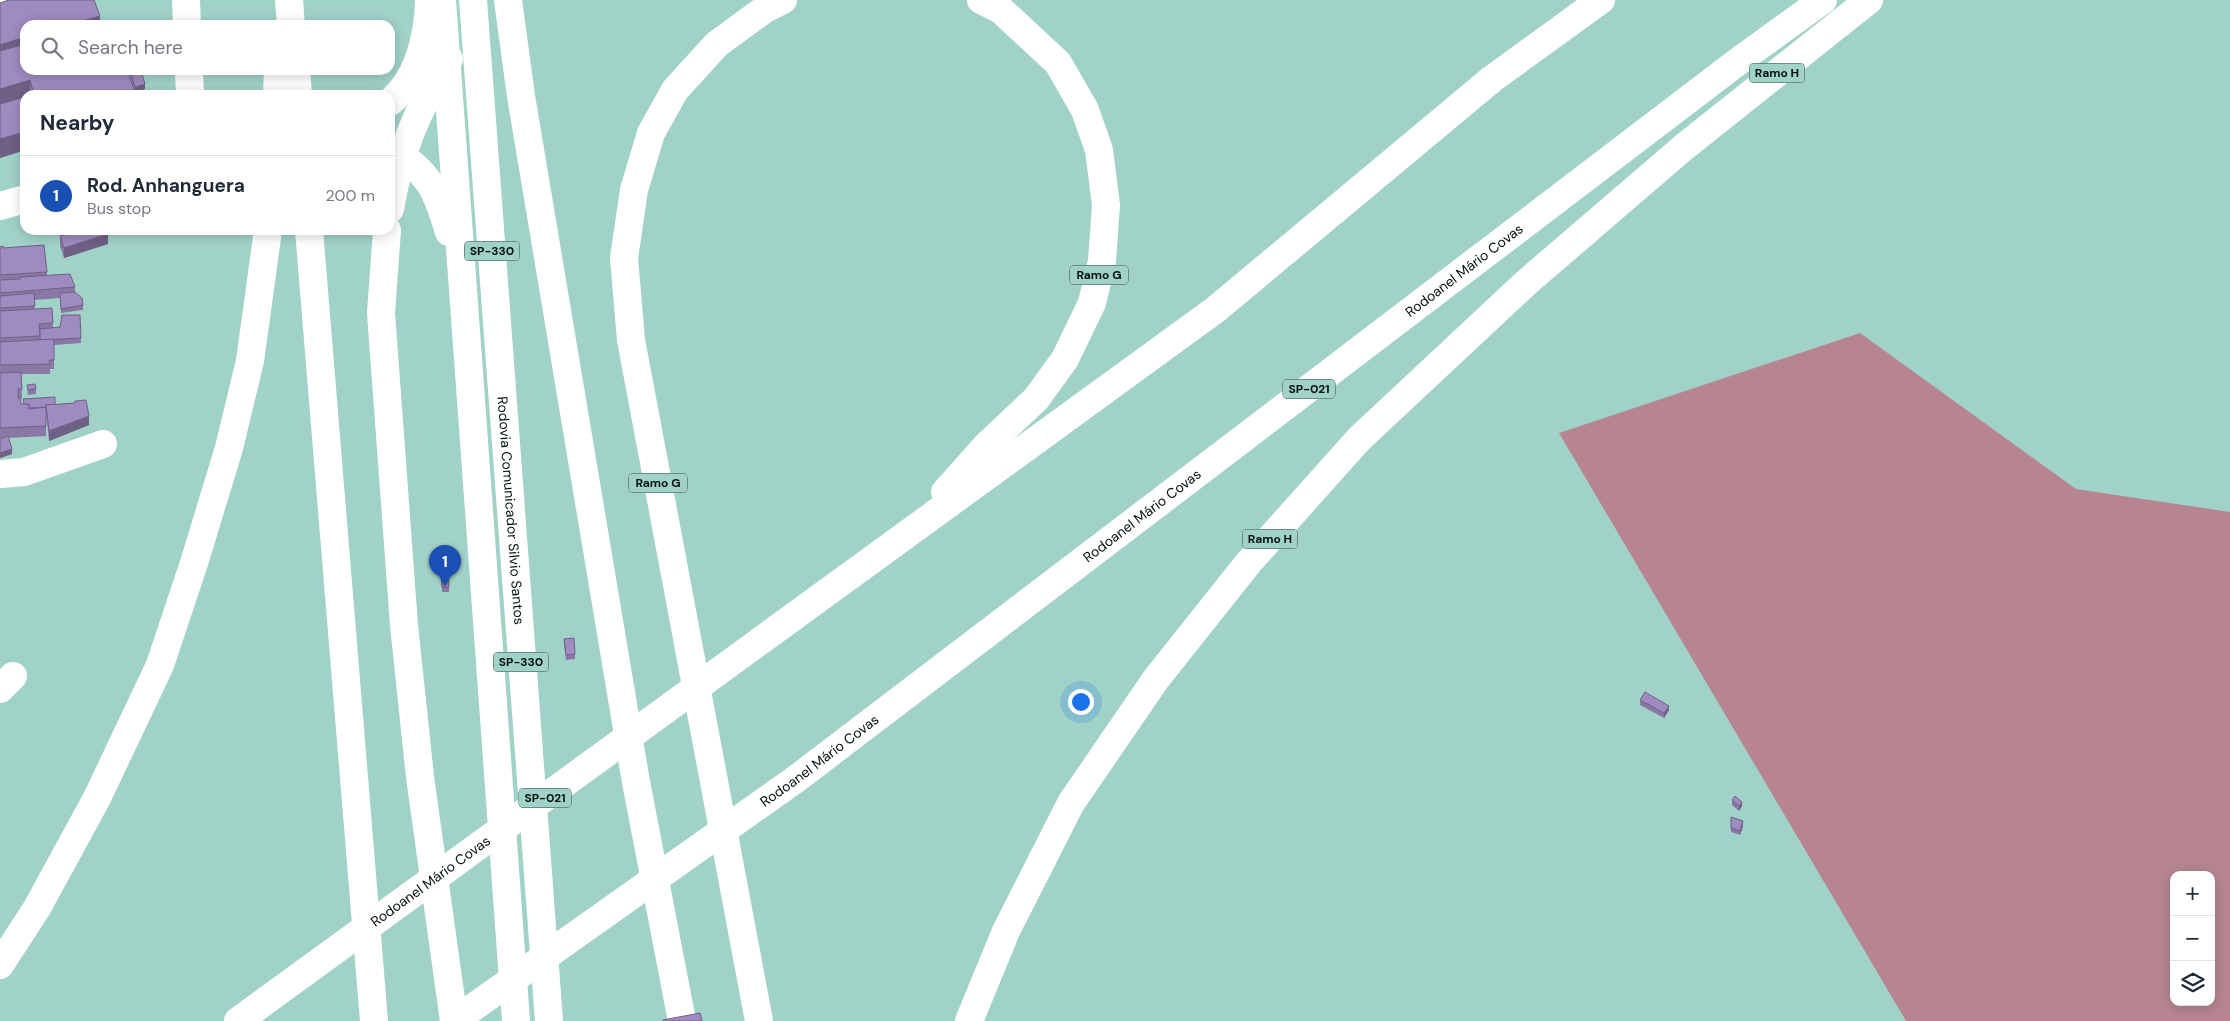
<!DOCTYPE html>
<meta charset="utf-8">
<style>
body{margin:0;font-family:"DM Sans",sans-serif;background:#f2f2f3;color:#1f2937}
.controls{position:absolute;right:15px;bottom:15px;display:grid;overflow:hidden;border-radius:10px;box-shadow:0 2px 12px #0003}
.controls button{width:45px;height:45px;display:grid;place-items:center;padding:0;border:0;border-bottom:1px solid #e0e1e3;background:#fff;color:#1f2937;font:25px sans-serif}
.you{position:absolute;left:1080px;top:701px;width:18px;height:18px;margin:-12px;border:4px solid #fff;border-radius:50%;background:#1a73e8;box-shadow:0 0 0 8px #1a73e833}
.badge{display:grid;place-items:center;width:32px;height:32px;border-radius:50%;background:#ac1e5b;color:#fff;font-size:16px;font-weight:700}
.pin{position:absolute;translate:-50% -41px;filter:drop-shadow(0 1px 2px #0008)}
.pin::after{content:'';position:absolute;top:26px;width:18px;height:15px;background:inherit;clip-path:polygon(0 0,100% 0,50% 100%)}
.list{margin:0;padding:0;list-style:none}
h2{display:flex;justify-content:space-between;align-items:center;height:65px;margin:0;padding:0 20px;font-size:21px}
h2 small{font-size:16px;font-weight:400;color:#747a83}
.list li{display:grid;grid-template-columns:32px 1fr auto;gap:15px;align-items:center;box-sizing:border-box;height:80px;padding:0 20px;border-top:1px solid #e0e1e3}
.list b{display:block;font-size:19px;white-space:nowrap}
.list p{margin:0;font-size:16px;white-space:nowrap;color:#747a83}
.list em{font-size:16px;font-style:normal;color:#747a83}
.icon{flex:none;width:28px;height:28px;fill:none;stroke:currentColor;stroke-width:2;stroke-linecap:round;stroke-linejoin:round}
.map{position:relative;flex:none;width:2230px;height:1021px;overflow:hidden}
.search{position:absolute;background:#fff;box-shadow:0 2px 12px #0003;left:20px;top:20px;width:375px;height:55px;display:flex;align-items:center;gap:12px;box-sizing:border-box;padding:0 18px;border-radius:15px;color:#747a83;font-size:19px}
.panel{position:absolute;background:#fff;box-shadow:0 2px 12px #0003;left:20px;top:90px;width:375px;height:145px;border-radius:15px}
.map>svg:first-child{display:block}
</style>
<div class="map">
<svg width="2230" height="1021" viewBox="0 0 2230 1021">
<rect width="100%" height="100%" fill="#a1d2c8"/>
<!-- green -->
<path fill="#b78592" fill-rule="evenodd" d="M 1860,333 L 2076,489 L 2230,512 L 2230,1021 L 1906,1021 L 1559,433 ZM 2174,875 L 2211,875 L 2211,1002 L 2174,1002 Z"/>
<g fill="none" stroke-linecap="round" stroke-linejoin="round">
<!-- minor -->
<g stroke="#fff" stroke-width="28">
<path d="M 186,0 L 187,25"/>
<path d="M 0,1 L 2,0"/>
<path d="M 189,70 L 190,95"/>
<path d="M 0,206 L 25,199"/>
<path d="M 0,474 L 24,472 L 103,444"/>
<path d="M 0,689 L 13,676"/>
</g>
<!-- highway -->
<g stroke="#fff" stroke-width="28">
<path d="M 289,0 L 291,25"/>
<path d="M 442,0 L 516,1021"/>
<path id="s1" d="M 473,0 L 549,1021"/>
<path d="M 508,0 L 521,96 L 636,782 L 682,1021"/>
<path d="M 296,70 L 298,95"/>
<path d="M 277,95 L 278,70"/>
<path d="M 390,102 C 419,78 428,36 429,0"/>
<path d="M 390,149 C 430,172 436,190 449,232"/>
<path d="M 390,209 C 400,150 417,110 449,59"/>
<path d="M 309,230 L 374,1021"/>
<path id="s2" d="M 387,230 L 381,313 L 404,625 L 420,777 L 454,1021 L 796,779 L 1744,57 L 1823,0"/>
<path d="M 945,492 L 986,446 L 1036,399 L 1065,359 L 1092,303 L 1102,261 L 1106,205 L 1099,150 L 1085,110 L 1058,63 L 1001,10 L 981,0"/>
<path d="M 0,965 L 37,908 L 97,798 L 160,665 L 194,563 L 229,448 L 250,361 L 268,230"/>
<path id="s3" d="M 238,1021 L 1215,310 L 1492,79 L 1601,0"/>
<path d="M 759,1021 L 631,340 L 624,258 L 634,190 L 651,133 L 675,90 L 717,44 L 765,9 L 783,0"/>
<path d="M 969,1021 L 1006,931 L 1071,803 L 1156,679 L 1249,562 L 1359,439 L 1527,282 L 1684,147 L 1869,0"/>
</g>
</g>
<!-- wall -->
<g fill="#8978a5">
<path d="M 0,3 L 100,23 L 104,25 L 25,25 L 127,70 L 25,150 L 0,158 Z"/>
<path d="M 130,71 L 145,89 L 135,92 L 130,76 Z"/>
<path d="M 56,230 L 106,230 L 108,244 L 64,258 L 60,246 L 60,236 L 62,236 L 61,234 L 58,235 Z"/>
<path d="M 0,247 L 47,272 L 47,276 L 75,287 L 75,292 L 83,305 L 83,310 L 61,313 L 60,298 L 34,300 L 35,309 L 52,308 L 53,328 L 81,338 L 81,343 L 54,345 L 54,369 L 50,369 L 50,374 L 21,374 L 22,399 L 20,399 L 21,404 L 23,404 L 23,399 L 55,405 L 89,425 L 49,441 L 46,412 L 46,436 L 8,438 L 12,454 L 0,458 L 0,439 L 4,438 L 0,438 Z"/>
<path d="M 27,385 L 36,389 L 36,394 L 28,395 Z"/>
<path d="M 441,572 L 449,587 L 449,592 L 442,592 Z"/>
<path d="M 564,643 L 575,654 L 575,659 L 566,660 Z"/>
<path d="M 1640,700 L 1669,710 L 1664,718 L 1640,705 Z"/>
<path d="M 1732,800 L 1742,806 L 1739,811 L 1732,805 Z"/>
<path d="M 1731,817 L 1743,826 L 1740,835 L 1731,832 Z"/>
</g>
<!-- shaded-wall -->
<g fill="#6f6186">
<path d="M 100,16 L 100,25 L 75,25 L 75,23 Z"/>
<path d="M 25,37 L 25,56 L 0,63 L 0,45 Z"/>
<path d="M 30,80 L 30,95 L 25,95 L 25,100 L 0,108 L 0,89 Z"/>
<path d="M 145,84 L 145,89 L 135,92 L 135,87 Z"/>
<path d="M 25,132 L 25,150 L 0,158 L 0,139 Z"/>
<path d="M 58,230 L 61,230 L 61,234 L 58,235 Z"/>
<path d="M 108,234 L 108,244 L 64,258 L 64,248 Z"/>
<path d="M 89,416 L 89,425 L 49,441 L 49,431 Z"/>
<path d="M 12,449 L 12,454 L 0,458 L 0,453 Z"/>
<path d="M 1669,706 L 1669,710 L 1664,718 L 1664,713 Z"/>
<path d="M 1742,802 L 1742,806 L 1739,811 L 1739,806 Z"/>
<path d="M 1743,821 L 1743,826 L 1740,835 L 1740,831 Z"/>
</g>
<!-- building -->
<g fill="#9f8bc0" stroke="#6f6186">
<path d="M 9,0 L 94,0 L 100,16 L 75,23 L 75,25 L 25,25 L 25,37 L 0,45 L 0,3 Z"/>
<path d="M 103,22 L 104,25 L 91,25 Z"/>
<path d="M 25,44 L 25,70 L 127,70 L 136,95 L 31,95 L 34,94 L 30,80 L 0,89 L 0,51 Z"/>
<path d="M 135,70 L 141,70 L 145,84 L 135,87 L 130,71 Z"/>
<path d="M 25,97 L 25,132 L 0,139 L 0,104 Z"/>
<path d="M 63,230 L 106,230 L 108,234 L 64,248 L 60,236 L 65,235 Z"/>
<path d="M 44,245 L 47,272 L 0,275 L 0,247 L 3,246 L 3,248 Z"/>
<path d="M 70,274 L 75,287 L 0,293 L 0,280 L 20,279 L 20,277 Z"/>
<path d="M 75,292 L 82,298 L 83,305 L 61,309 L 60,293 Z"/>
<path d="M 34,293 L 35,306 L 0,308 L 0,296 Z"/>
<path d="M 52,308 L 53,323 L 39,324 L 40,336 L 0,338 L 0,311 Z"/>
<path d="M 62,315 L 80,315 L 81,338 L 40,340 L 40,329 L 60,327 Z"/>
<path d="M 54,339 L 54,360 L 49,360 L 50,364 L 0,365 L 0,342 Z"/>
<path d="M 21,372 L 22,389 L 18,389 L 18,398 L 20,398 L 21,404 L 29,404 L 29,409 L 46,407 L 46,426 L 0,428 L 0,373 Z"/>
<path d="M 35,384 L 36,389 L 28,390 L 27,385 Z"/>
<path d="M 55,397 L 55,405 L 46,405 L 47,407 L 29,408 L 29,404 L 24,404 L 23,399 Z"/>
<path d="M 86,400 L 89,416 L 49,431 L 46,405 L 75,403 L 75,401 Z"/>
<path d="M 8,436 L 12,449 L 0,453 L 0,439 Z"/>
<path d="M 448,571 L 449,587 L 442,587 L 441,572 Z"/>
<path d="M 574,638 L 575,654 L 566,655 L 564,639 Z"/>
<path d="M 1645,692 L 1669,706 L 1664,713 L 1640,700 Z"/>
<path d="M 1735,796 L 1742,802 L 1739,806 L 1732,800 Z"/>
<path d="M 1731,817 L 1743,821 L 1740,831 L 1731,828 Z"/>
<path d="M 700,1013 L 702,1021 L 663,1021 L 663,1020 Z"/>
</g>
<g text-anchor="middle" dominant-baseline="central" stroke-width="4" stroke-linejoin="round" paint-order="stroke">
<!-- shield labels -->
<g fill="#a1d2c8" stroke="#314b46" stroke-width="1">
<rect x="1749.5" y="63.5" width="55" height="19" rx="4"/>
<rect x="464.5" y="241.5" width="55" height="19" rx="4"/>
<rect x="1070" y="265.5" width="58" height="19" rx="4"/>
<rect x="1283" y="379.5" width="52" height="19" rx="4"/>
<rect x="629" y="473.5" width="58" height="19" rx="4"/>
<rect x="1242.5" y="529.5" width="55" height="19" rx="4"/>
<rect x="493.5" y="652.5" width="55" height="19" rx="4"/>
<rect x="519" y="788.5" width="52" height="19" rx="4"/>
</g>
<g font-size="12" font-weight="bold" fill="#01110e">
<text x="1777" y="73">Ramo H</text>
<text x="492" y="251">SP-330</text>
<text x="1099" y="275">Ramo G</text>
<text x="1309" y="389">SP-021</text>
<text x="658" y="483">Ramo G</text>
<text x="1270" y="539">Ramo H</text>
<text x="521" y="662">SP-330</text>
<text x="545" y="798">SP-021</text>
</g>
<!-- street labels -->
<g font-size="14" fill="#01110e" stroke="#a1d2c8">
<text stroke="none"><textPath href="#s2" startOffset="2054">Rodoanel Mário Covas</textPath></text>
<text stroke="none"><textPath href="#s1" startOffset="512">Rodovia Comunicador Silvio Santos</textPath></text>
<text stroke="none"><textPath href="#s2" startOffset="1649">Rodoanel Mário Covas</textPath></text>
<text stroke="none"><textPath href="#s2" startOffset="1244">Rodoanel Mário Covas</textPath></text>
<text stroke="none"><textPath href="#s3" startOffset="238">Rodoanel Mário Covas</textPath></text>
</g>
</g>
</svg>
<div class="controls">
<button>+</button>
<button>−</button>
<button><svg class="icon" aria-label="layers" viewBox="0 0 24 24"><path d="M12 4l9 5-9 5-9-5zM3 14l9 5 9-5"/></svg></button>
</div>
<div class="you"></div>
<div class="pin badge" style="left:445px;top:586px;background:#1a4fb4">1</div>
<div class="search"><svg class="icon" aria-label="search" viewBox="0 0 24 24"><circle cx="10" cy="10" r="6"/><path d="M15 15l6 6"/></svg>Search here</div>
<section class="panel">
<h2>Nearby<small></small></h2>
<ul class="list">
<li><span class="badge" style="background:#1a4fb4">1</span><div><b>Rod. Anhanguera</b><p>Bus stop</p></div><em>200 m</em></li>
</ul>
</section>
</div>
